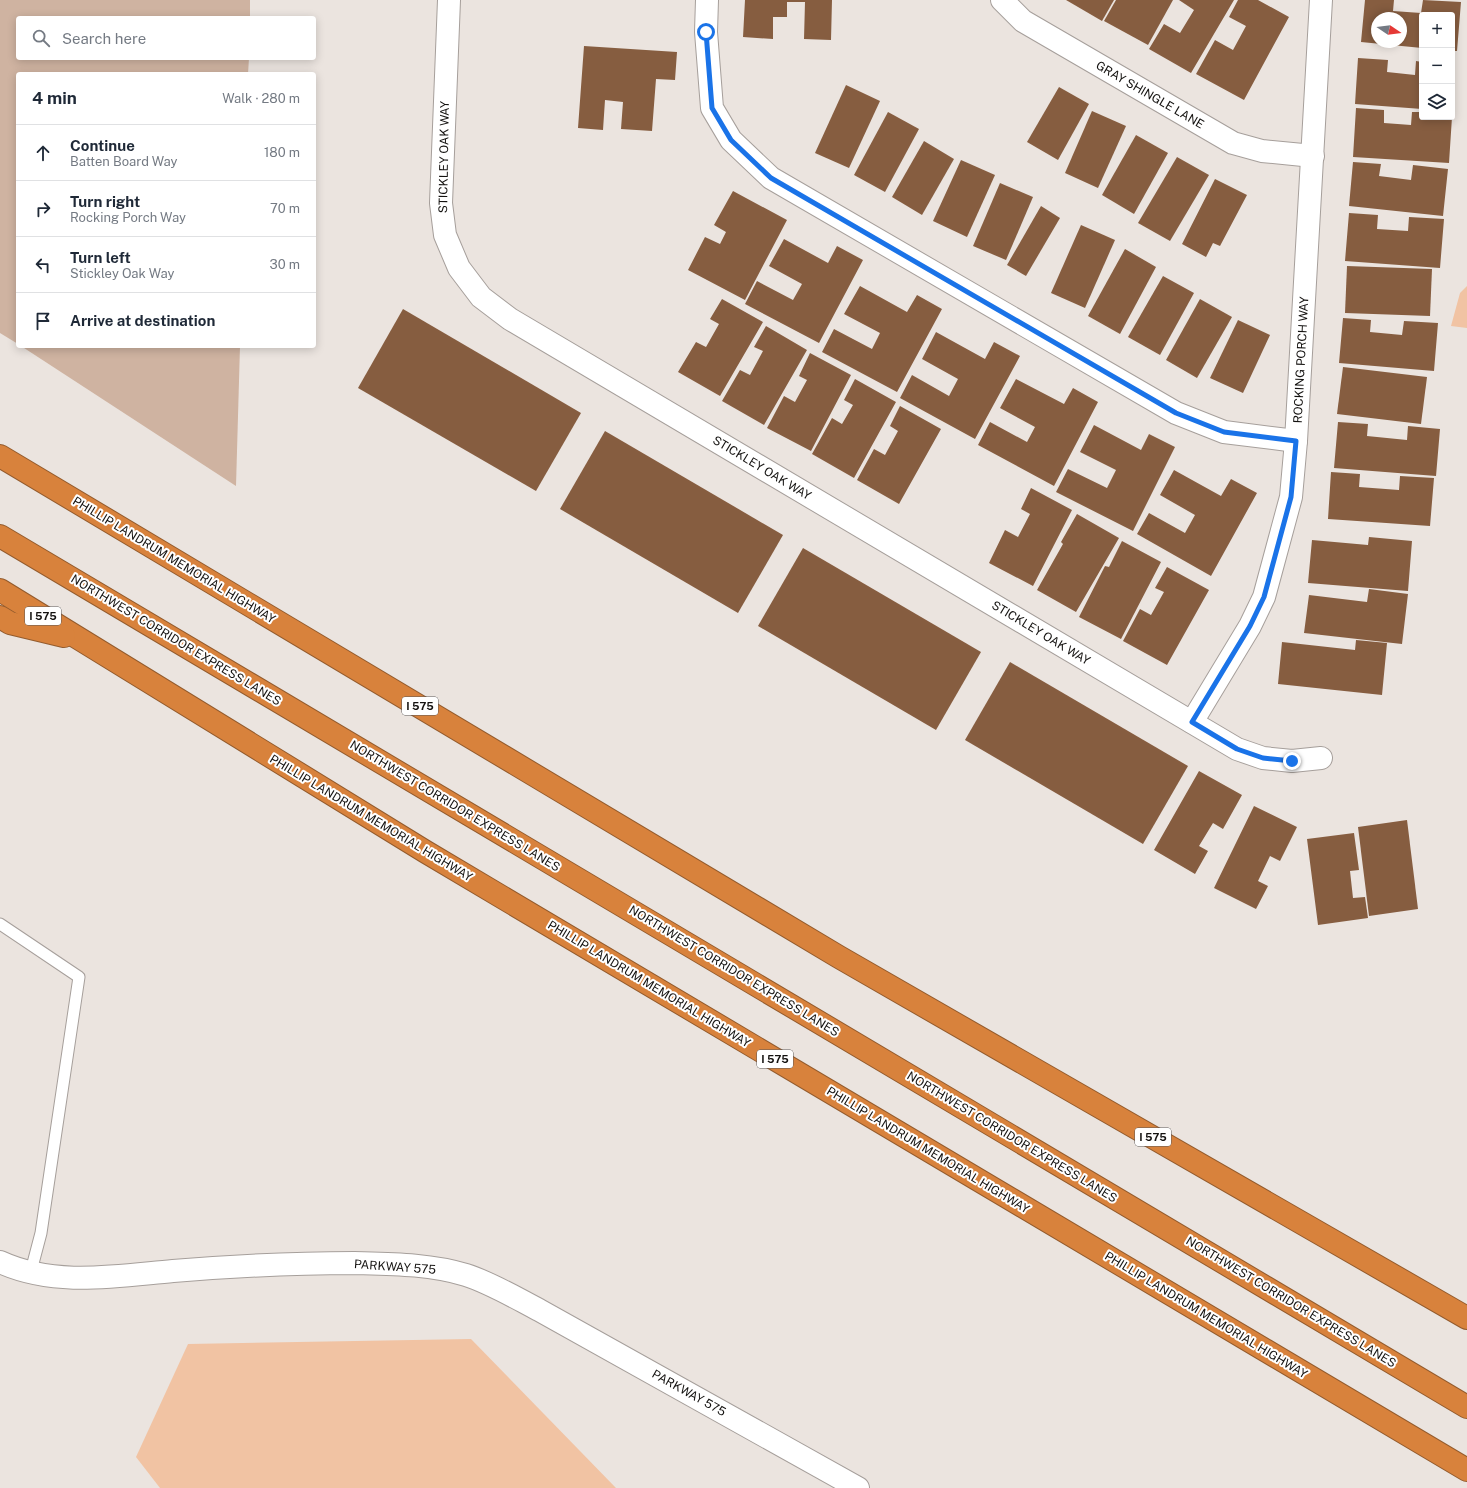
<!DOCTYPE html>
<meta charset="utf-8">
<style>
body{margin:0;font-family:"Public Sans",sans-serif;background:#f6f6f7;color:#1f2937}
.controls{position:absolute;right:12px;top:12px;display:grid;overflow:hidden;border-radius:4px;box-shadow:0 2px 10px #0003}
.controls button{width:36px;height:36px;display:grid;place-items:center;padding:0;border:0;border-bottom:1px solid #e0e1e3;background:#fff;color:#1f2937;font:20px sans-serif}
.compass{position:absolute;left:1371px;top:12px;width:36px;height:36px;border-radius:50%;background:#fff;box-shadow:0 2px 10px #0003;rotate:103deg}
.stop{position:absolute;width:12px;height:12px;margin:-9px;border:3px solid #1a73e8;border-radius:50%;background:#fff}
.stop.end{background:#1a73e8;border-color:#fff;box-shadow:0 1px 4px #0008}
.list{margin:0;padding:0;list-style:none}
h2{display:flex;justify-content:space-between;align-items:center;height:52px;margin:0;padding:0 16px;font-size:17px}
h2 small{font-size:13px;font-weight:400;color:#747a83}
.list li{display:grid;grid-template-columns:26px 1fr auto;gap:12px;align-items:center;box-sizing:border-box;height:56px;padding:0 16px;border-top:1px solid #e0e1e3}
.list b{display:block;font-size:15px;white-space:nowrap}
.list p{margin:0;font-size:13px;white-space:nowrap;color:#747a83}
.list em{font-size:13px;font-style:normal;color:#747a83}
.icon{flex:none;width:22px;height:22px;fill:none;stroke:currentColor;stroke-width:2;stroke-linecap:round;stroke-linejoin:round}
.map{position:relative;flex:none;width:1467px;height:1488px;overflow:hidden}
.search{position:absolute;background:#fff;box-shadow:0 2px 10px #0003;left:16px;top:16px;width:300px;height:44px;display:flex;align-items:center;gap:10px;box-sizing:border-box;padding:0 14px;border-radius:4px;color:#747a83;font-size:15px}
.panel{position:absolute;background:#fff;box-shadow:0 2px 10px #0003;left:16px;top:72px;width:300px;height:276px;border-radius:4px}
.map>svg:first-child{display:block}
</style>
<div class="map">
<svg width="1467" height="1488" viewBox="0 0 1467 1488">
<rect width="100%" height="100%" fill="#ebe4df"/>
<!-- green -->
<g fill="#cfb3a1">
<path d="M 0,0 L 250,0 L 250,18 L 18,18 L 18,58 L 249,58 L 248,74 L 18,74 L 18,344 L 0,333 Z"/>
<path d="M 21,346 L 240,346 L 236,486 Z"/>
</g>
<!-- water -->
<g fill="#f1c3a3">
<path d="M 1467,286 L 1467,328 L 1451,326 L 1460,293 Z"/>
<path d="M 471,1339 L 616,1488 L 160,1488 L 136,1457 L 188,1344 Z"/>
</g>
<!-- building -->
<g fill="#865d40" fill-rule="evenodd">
<path d="M 745,0 L 832,0 L 831,40 L 804,39 L 805,2 L 787,2 L 787,17 L 773,17 L 773,39 L 743,37 Z"/>
<path d="M 1066,0 L 1114,0 L 1102,21 Z"/>
<path d="M 1116,0 L 1173,0 L 1148,45 L 1104,21 Z"/>
<path d="M 1179,0 L 1234,0 L 1191,73 L 1149,49 L 1164,24 L 1180,33 L 1194,10 Z"/>
<path d="M 1238,0 L 1258,0 L 1289,17 L 1244,100 L 1196,74 L 1215,40 L 1233,50 L 1246,26 L 1229,17 Z"/>
<path d="M 1365,0 L 1394,0 L 1393,11 L 1421,13 L 1423,0 L 1461,2 L 1457,51 L 1452,51 L 1452,15 L 1422,15 L 1422,48 L 1361,42 ZM 1377,18 L 1401,18 L 1401,42 L 1377,42 Z"/>
<path d="M 584,46 L 677,52 L 675,80 L 656,79 L 652,131 L 621,129 L 623,102 L 605,100 L 603,130 L 578,128 Z"/>
<path d="M 1358,58 L 1388,60 L 1387,72 L 1415,75 L 1416,61 L 1422,62 L 1422,109 L 1355,104 Z"/>
<path d="M 846,85 L 880,101 L 849,168 L 815,153 Z"/>
<path d="M 1059,87 L 1089,104 L 1058,160 L 1027,142 Z"/>
<path d="M 1356,108 L 1384,110 L 1384,123 L 1411,125 L 1412,112 L 1422,112 L 1422,117 L 1452,117 L 1449,163 L 1353,157 Z"/>
<path d="M 1092,111 L 1126,126 L 1098,188 L 1065,173 Z"/>
<path d="M 888,112 L 919,129 L 885,192 L 854,175 Z"/>
<path d="M 1136,135 L 1168,153 L 1134,214 L 1102,195 Z"/>
<path d="M 924,141 L 954,159 L 922,215 L 892,197 Z"/>
<path d="M 1177,157 L 1209,175 L 1170,241 L 1138,223 Z"/>
<path d="M 961,160 L 995,175 L 967,237 L 933,221 Z"/>
<path d="M 1353,162 L 1381,164 L 1379,176 L 1411,180 L 1413,165 L 1448,169 L 1443,216 L 1349,206 Z"/>
<path d="M 1215,179 L 1247,195 L 1220,246 L 1213,243 L 1206,257 L 1182,244 Z"/>
<path d="M 1000,183 L 1033,197 L 1006,260 L 973,246 Z"/>
<path d="M 733,191 L 787,220 L 745,300 L 688,270 L 705,237 L 720,244 L 726,232 L 714,225 Z"/>
<path d="M 1041,206 L 1060,218 L 1026,276 L 1007,265 Z"/>
<path d="M 1349,213 L 1378,215 L 1377,229 L 1408,231 L 1409,217 L 1444,219 L 1440,268 L 1345,261 Z"/>
<path d="M 1081,225 L 1115,240 L 1085,308 L 1051,293 Z"/>
<path d="M 784,239 L 828,263 L 837,246 L 863,260 L 819,343 L 745,304 L 757,281 L 793,300 L 802,284 L 769,266 Z"/>
<path d="M 1125,249 L 1156,267 L 1120,334 L 1088,316 Z"/>
<path d="M 1347,266 L 1432,269 L 1430,316 L 1345,313 Z"/>
<path d="M 1163,276 L 1194,293 L 1160,355 L 1128,337 Z"/>
<path d="M 860,286 L 907,312 L 917,295 L 942,309 L 897,392 L 822,352 L 834,329 L 872,349 L 880,333 L 844,314 Z"/>
<path d="M 722,299 L 763,322 L 720,396 L 678,372 L 696,342 L 706,347 L 719,324 L 710,319 Z"/>
<path d="M 1200,299 L 1232,317 L 1197,378 L 1166,360 Z"/>
<path d="M 403,309 L 581,413 L 536,491 L 358,388 Z"/>
<path d="M 1343,318 L 1371,320 L 1370,332 L 1402,335 L 1404,321 L 1438,323 L 1434,371 L 1339,363 Z"/>
<path d="M 1238,320 L 1270,335 L 1243,393 L 1210,378 Z"/>
<path d="M 766,326 L 807,350 L 764,425 L 722,401 L 740,370 L 750,375 L 763,351 L 754,347 Z"/>
<path d="M 936,332 L 985,359 L 994,342 L 1020,356 L 975,439 L 900,398 L 912,375 L 949,396 L 958,379 L 922,359 Z"/>
<path d="M 810,353 L 851,375 L 811,451 L 767,428 L 784,396 L 795,402 L 807,380 L 799,376 Z"/>
<path d="M 1343,367 L 1427,377 L 1421,424 L 1337,414 Z"/>
<path d="M 855,379 L 896,402 L 854,478 L 812,454 L 832,418 L 842,424 L 853,405 L 844,400 Z"/>
<path d="M 1016,379 L 1064,404 L 1073,388 L 1098,402 L 1054,486 L 978,445 L 990,422 L 1027,442 L 1035,427 L 1000,408 Z"/>
<path d="M 900,406 L 941,429 L 899,504 L 857,480 L 874,449 L 885,455 L 898,431 L 890,426 Z"/>
<path d="M 1338,422 L 1368,424 L 1367,436 L 1407,440 L 1408,426 L 1440,429 L 1436,476 L 1334,468 Z"/>
<path d="M 1094,425 L 1141,450 L 1149,434 L 1175,447 L 1133,531 L 1056,492 L 1068,469 L 1107,488 L 1116,470 L 1080,452 Z"/>
<path d="M 605,431 L 783,535 L 738,613 L 560,509 Z"/>
<path d="M 1174,470 L 1221,496 L 1231,479 L 1257,493 L 1211,576 L 1137,534 L 1149,513 L 1185,533 L 1195,515 L 1160,495 Z"/>
<path d="M 1331,472 L 1360,474 L 1359,487 L 1399,490 L 1400,476 L 1434,478 L 1430,526 L 1328,519 Z"/>
<path d="M 1031,488 L 1072,510 L 1033,586 L 989,563 L 1005,530 L 1018,537 L 1030,514 L 1021,509 Z"/>
<path d="M 1077,514 L 1119,538 L 1076,612 L 1037,590 L 1063,544 L 1061,542 Z"/>
<path d="M 1369,537 L 1412,541 L 1408,591 L 1308,583 L 1312,540 L 1368,545 Z"/>
<path d="M 1122,541 L 1161,562 L 1121,639 L 1079,617 L 1105,566 L 1109,567 Z"/>
<path d="M 803,548 L 981,652 L 936,730 L 758,626 Z"/>
<path d="M 1167,567 L 1209,590 L 1167,665 L 1123,641 L 1140,609 L 1151,615 L 1164,592 L 1155,588 Z"/>
<path d="M 1369,589 L 1408,594 L 1402,644 L 1304,633 L 1309,595 L 1367,602 Z"/>
<path d="M 1356,640 L 1387,643 L 1382,695 L 1278,684 L 1282,642 L 1355,650 Z"/>
<path d="M 1010,662 L 1188,766 L 1143,844 L 965,740 Z"/>
<path d="M 1199,771 L 1242,795 L 1223,829 L 1213,823 L 1199,846 L 1208,851 L 1195,874 L 1154,850 Z"/>
<path d="M 1254,806 L 1297,827 L 1280,861 L 1270,856 L 1258,881 L 1268,886 L 1256,909 L 1214,888 Z"/>
<path d="M 1407,820 L 1418,909 L 1369,916 L 1358,827 Z"/>
<path d="M 1354,833 L 1359,870 L 1350,871 L 1353,898 L 1365,897 L 1368,918 L 1318,925 L 1307,839 Z"/>
</g>
<g fill="none" stroke-linecap="round" stroke-linejoin="round">
<!-- lane casing -->
<g stroke="#a69f9b" stroke-width="13">
<path id="lane" d="M 0,924 L 79,977 L 41,1233 L 31,1271"/>
</g>
<!-- street casing -->
<g stroke="#a69f9b" stroke-width="24">
<g id="street">
<path d="M 449,0 L 441,203 L 445,235 L 459,268 L 481,297 L 510,319 L 1237,749 L 1263,758 L 1292,761 L 1321,758"/>
<path d="M 707,0 L 706,32 L 712,108 L 731,140 L 771,178 L 1176,413 L 1224,432 L 1296,441"/>
<path d="M 1002,0 L 1023,21 L 1233,143 L 1262,151 L 1313,156"/>
<path d="M 1192,722 L 1250,626 L 1264,597 L 1291,497 L 1296,441 L 1321,0"/>
<path d="M 0,1262 C 54,1287 116,1276 173,1271 C 234,1266 293,1263 354,1263 C 391,1264 430,1264 466,1275 C 491,1283 516,1298 539,1310 L 858,1488"/>
</g>
</g>
<!-- highway casing -->
<g stroke="#935b2d" stroke-width="24">
<g id="highway">
<path d="M 0,456 L 839,957 L 1467,1318"/>
<path d="M 0,536 L 1467,1407"/>
<path d="M 0,590 L 426,852 L 1467,1470"/>
<path d="M 0,617 L 10,623 L 64,636"/>
</g>
</g>
<!-- lane -->
<use href="#lane" stroke="#fff" stroke-width="11"/>
<!-- street -->
<use href="#street" stroke="#fff" stroke-width="22"/>
<!-- highway -->
<use href="#highway" stroke="#d8823c" stroke-width="22"/>
</g>
<g fill="none" stroke-linecap="round" stroke-linejoin="round">
<!-- route -->
<path stroke="#1a73e8" stroke-width="5" d="M 706,32 L 712,108 L 731,140 L 771,178 L 1176,413 L 1224,432 L 1296,441 L 1291,497 L 1264,597 L 1250,626 L 1192,722 L 1237,749 L 1263,758 L 1292,761"/>
</g>
<g text-anchor="middle" dominant-baseline="central" stroke-width="4" stroke-linejoin="round" paint-order="stroke">
<!-- shield labels -->
<g fill="#fff" stroke="#5a5958" stroke-width="1">
<rect x="25" y="607" width="36" height="18" rx="3"/>
<rect x="402" y="697" width="36" height="18" rx="3"/>
<rect x="757" y="1050" width="36" height="18" rx="3"/>
<rect x="1135" y="1128" width="36" height="18" rx="3"/>
</g>
<g font-size="11" font-weight="bold" fill="#141210">
<text x="43" y="616">I 575</text>
<text x="420" y="706">I 575</text>
<text x="775" y="1059">I 575</text>
<text x="1153" y="1137">I 575</text>
</g>
<!-- street labels -->
<g font-size="12" fill="#141210" stroke="#fff">
<text transform="translate(1150 95) rotate(30)">GRAY SHINGLE LANE</text>
<text transform="translate(444 157) rotate(-89)">STICKLEY OAK WAY</text>
<text transform="translate(1301 360) rotate(-87)">ROCKING PORCH WAY</text>
<text transform="translate(762 468) rotate(31)">STICKLEY OAK WAY</text>
<text transform="translate(174 560) rotate(31)">PHILLIP LANDRUM MEMORIAL HIGHWAY</text>
<text transform="translate(1041 633) rotate(31)">STICKLEY OAK WAY</text>
<text transform="translate(176 640) rotate(31)">NORTHWEST CORRIDOR EXPRESS LANES</text>
<text transform="translate(455 806) rotate(31)">NORTHWEST CORRIDOR EXPRESS LANES</text>
<text transform="translate(371 818) rotate(31)">PHILLIP LANDRUM MEMORIAL HIGHWAY</text>
<text transform="translate(734 971) rotate(31)">NORTHWEST CORRIDOR EXPRESS LANES</text>
<text transform="translate(649 984) rotate(31)">PHILLIP LANDRUM MEMORIAL HIGHWAY</text>
<text transform="translate(1012 1137) rotate(31)">NORTHWEST CORRIDOR EXPRESS LANES</text>
<text transform="translate(928 1150) rotate(31)">PHILLIP LANDRUM MEMORIAL HIGHWAY</text>
<text transform="translate(395 1267) rotate(4)">PARKWAY 575</text>
<text transform="translate(1291 1302) rotate(31)">NORTHWEST CORRIDOR EXPRESS LANES</text>
<text transform="translate(1206 1315) rotate(31)">PHILLIP LANDRUM MEMORIAL HIGHWAY</text>
<text transform="translate(689 1393) rotate(29)">PARKWAY 575</text>
</g>
</g>
</svg>
<div class="controls">
<button>+</button>
<button>−</button>
<button><svg class="icon" aria-label="layers" viewBox="0 0 24 24"><path d="M12 4l9 5-9 5-9-5zM3 14l9 5 9-5"/></svg></button>
</div>
<svg class="compass" viewBox="-18 -18 36 36"><path d="M0-13l5 13h-10z" fill="#e53935"/><path d="M0 13l5-13h-10z" fill="#747a83"/></svg>
<div class="stop" style="left:706px;top:32px"></div>
<div class="stop end" style="left:1292px;top:761px"></div>
<div class="search"><svg class="icon" aria-label="search" viewBox="0 0 24 24"><circle cx="10" cy="10" r="6"/><path d="M15 15l6 6"/></svg>Search here</div>
<section class="panel">
<h2>4 min<small>Walk · 280 m</small></h2>
<ul class="list">
<li><svg class="icon" aria-label="ahead" viewBox="0 0 24 24"><path d="M12 20V5M6 11l6-6 6 6"/></svg><div><b>Continue</b><p>Batten Board Way</p></div><em>180 m</em></li>
<li><svg class="icon" aria-label="right" viewBox="0 0 24 24"><path d="M7 20v-9h11M14 6l5 5-5 5"/></svg><div><b>Turn right</b><p>Rocking Porch Way</p></div><em>70 m</em></li>
<li><svg class="icon" aria-label="left" viewBox="0 0 24 24"><path d="M17 20v-9H6M10 6l-5 5 5 5"/></svg><div><b>Turn left</b><p>Stickley Oak Way</p></div><em>30 m</em></li>
<li><svg class="icon" aria-label="arrive" viewBox="0 0 24 24"><path d="M6 21V4h12l-3 4 3 4H6"/></svg><div><b>Arrive at destination</b></div></li>
</ul>
</section>
</div>
